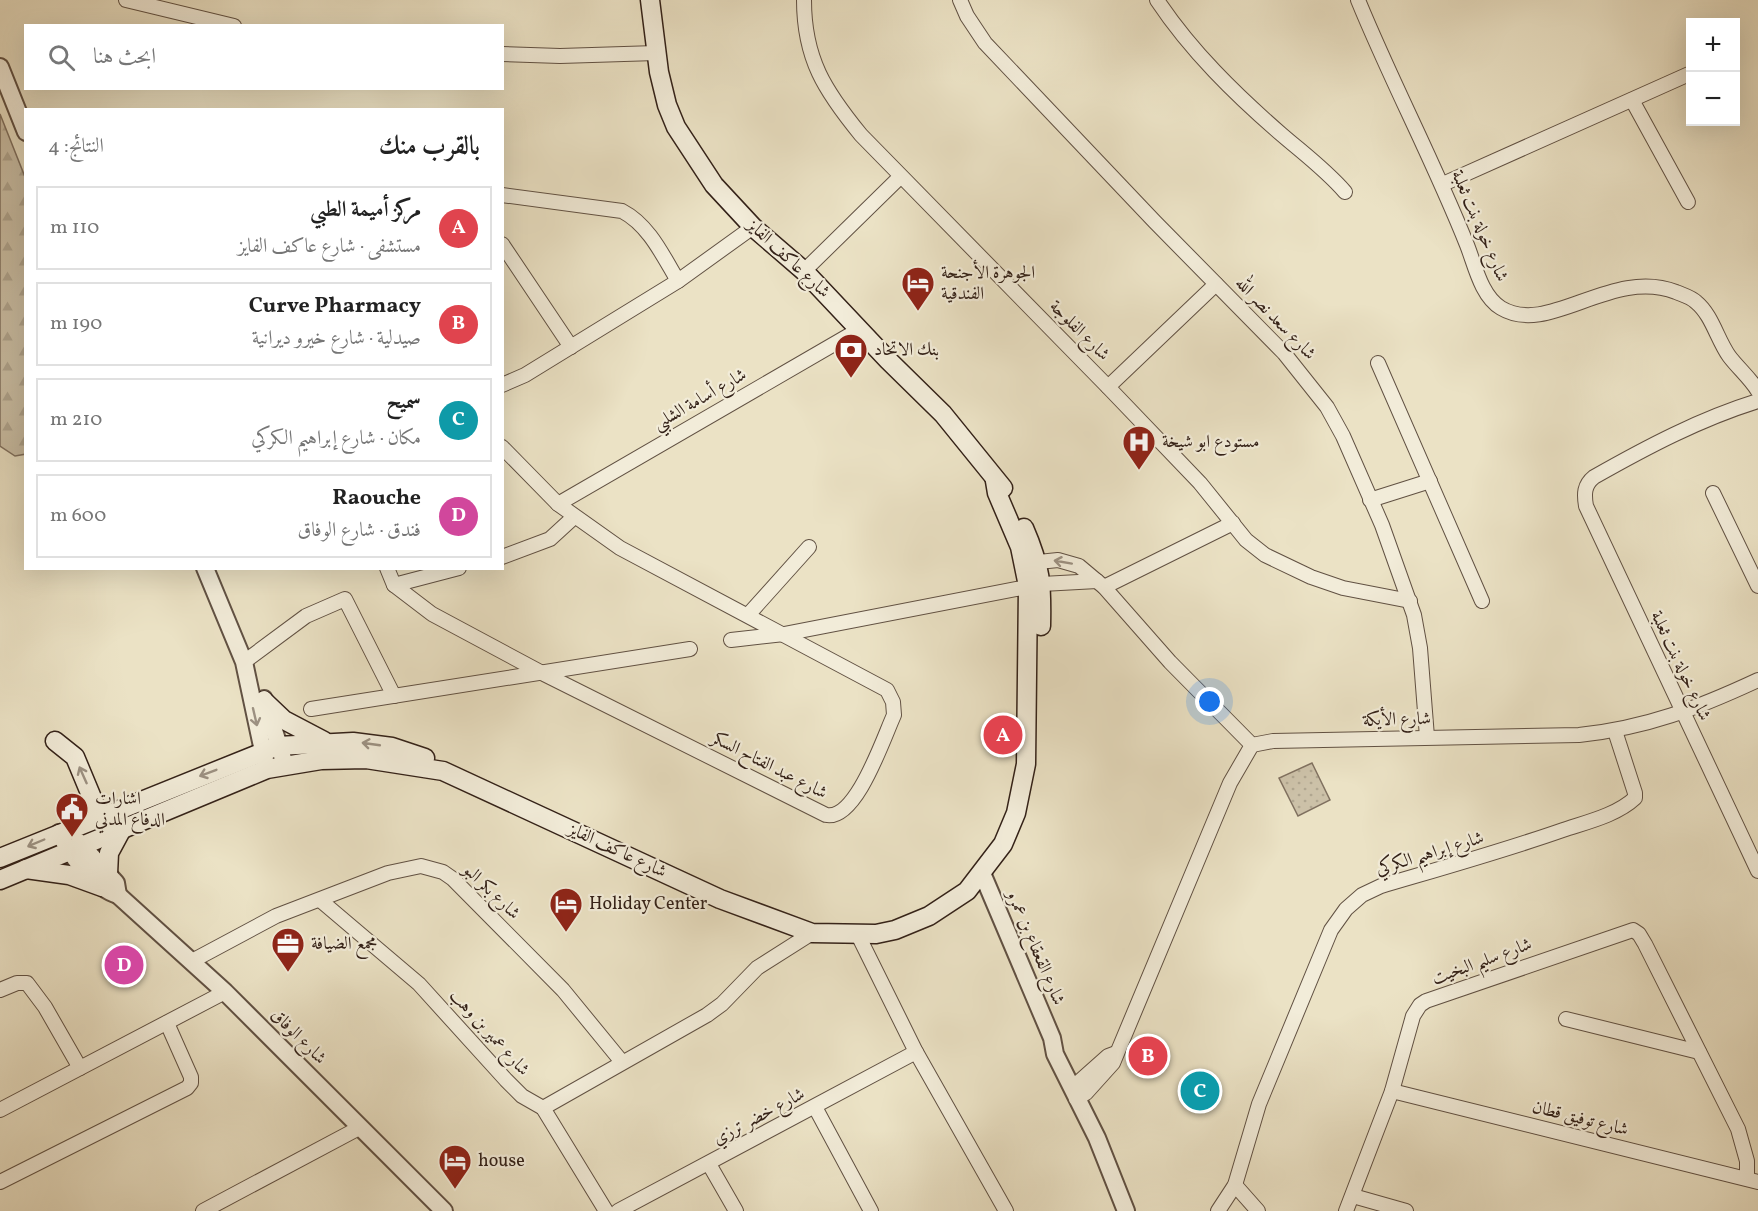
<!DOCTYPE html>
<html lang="ar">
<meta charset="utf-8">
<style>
body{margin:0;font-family:Vollkorn,Amiri,serif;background:#f6f6f6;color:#222;direction:rtl}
.controls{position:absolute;right:18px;top:18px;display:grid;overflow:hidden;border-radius:0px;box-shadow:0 6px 24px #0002}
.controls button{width:54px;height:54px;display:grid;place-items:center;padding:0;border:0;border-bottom:2px solid #e0e0e0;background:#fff;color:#222;font:30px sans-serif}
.you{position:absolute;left:1210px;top:702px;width:21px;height:21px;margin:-15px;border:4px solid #fff;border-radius:50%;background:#1a73e8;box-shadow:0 0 0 9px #1a73e833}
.badge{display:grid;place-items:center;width:39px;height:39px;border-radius:50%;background:#b45309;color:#fff;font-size:20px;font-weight:700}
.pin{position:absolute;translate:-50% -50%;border:3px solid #fff;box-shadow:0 2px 6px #0006}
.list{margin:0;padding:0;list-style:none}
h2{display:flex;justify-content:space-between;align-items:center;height:78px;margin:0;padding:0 24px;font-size:26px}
h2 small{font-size:20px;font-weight:400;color:#767676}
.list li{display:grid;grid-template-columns:39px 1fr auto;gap:18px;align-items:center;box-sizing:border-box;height:84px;margin:0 12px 12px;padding:0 12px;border:2px solid #e0e0e0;border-radius:0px}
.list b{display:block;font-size:22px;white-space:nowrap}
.list p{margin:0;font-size:20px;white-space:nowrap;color:#767676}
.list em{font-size:20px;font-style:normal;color:#767676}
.icon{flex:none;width:33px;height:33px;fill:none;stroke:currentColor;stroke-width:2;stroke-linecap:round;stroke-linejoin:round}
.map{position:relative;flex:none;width:1758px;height:1211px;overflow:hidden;direction:ltr}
.search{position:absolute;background:#fff;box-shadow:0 6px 24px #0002;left:24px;top:24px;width:480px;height:66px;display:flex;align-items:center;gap:15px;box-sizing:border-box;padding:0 21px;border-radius:0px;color:#767676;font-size:22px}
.panel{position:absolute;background:#fff;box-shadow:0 6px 24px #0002;left:24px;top:108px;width:480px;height:462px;border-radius:0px;direction:rtl}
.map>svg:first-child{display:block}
</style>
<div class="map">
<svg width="1758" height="1211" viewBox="0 0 1758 1211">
<defs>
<pattern id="green-dots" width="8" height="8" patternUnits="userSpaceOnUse" patternTransform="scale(1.5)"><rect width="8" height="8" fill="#ccc1a8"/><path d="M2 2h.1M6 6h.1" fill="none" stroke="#b0a690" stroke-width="1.8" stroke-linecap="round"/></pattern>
<pattern id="forest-firs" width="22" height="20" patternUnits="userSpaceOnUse" patternTransform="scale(1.5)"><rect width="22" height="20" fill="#ccc1a8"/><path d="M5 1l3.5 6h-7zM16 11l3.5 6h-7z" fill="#b0a690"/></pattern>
</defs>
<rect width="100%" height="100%" fill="#ebe2c5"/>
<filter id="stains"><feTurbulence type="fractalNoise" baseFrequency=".00333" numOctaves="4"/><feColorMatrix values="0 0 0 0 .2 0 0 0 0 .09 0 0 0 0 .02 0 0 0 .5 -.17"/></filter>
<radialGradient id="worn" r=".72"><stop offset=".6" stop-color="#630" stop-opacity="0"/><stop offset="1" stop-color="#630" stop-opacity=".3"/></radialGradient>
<!-- green -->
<path fill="url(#green-dots)" stroke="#807160" stroke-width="1.5" d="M 1312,763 L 1330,800 L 1298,816 L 1279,778 Z"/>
<!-- forest -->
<path fill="url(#forest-firs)" stroke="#807160" stroke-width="1.5" d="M 0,114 L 25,177 L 26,454 L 15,456 L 0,446 Z"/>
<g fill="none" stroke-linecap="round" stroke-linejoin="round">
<!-- minor casing -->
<g stroke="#615143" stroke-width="16">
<g id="minor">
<path d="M 126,0 L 234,26"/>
<path d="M 804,0 C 804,59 825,91 861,135 L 1108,387 L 1200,483 L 1246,540 L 1265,555 L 1311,577 L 1343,588 L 1410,601"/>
<path d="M 960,0 L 967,16 L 985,43 L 1155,222 L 1284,353 L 1327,407 L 1343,436 L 1382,525 L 1414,615 L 1420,648 L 1427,737"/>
<path d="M 1157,0 C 1191,51 1235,94 1281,134 C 1303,153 1326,170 1345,192"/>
<path d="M 1358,0 C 1392,83 1434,162 1467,245 C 1475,265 1481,296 1501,308 C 1549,337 1611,267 1676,292 C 1683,295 1691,297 1696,302 C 1712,315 1717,339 1729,356 C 1738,368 1750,378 1758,391"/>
<path d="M 502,54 L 560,56 L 656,53"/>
<path d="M 1632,100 L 1688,202"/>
<path d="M 1443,184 L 1689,74"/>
<path d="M 502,195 L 622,211 C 649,225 663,256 678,281"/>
<path d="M 502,244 L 571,347"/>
<path d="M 804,271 L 900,177"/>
<path d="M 1378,363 L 1482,601"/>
<path d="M 502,385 L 525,375 L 678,281 L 753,227"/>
<path d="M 1108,387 L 1216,284"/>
<path d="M 1758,401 C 1700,419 1647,447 1594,477 C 1584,485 1584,494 1586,506 L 1758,871"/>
<path d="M 1713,493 L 1758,586"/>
<path d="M 1370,500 L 1430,481"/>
<path d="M 558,504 L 860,329"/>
<path d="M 502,557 L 550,539 L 574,517"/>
<path d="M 1029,563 L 1058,560 L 1079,566 L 1104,587 L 1170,662 L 1252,745"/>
<path d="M 387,568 L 394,585 L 432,614 L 544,674 L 826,815 C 856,821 883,739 894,715 L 893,702 L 887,690 L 620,548 L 558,504 L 502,447"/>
<path d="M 394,585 L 459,568"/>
<path d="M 1104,587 L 1233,523"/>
<path d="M 748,615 L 809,547"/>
<path d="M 731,640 L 784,634 L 1042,584 L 1097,581"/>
<path d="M 244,662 L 306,616 L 345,599 L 394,696"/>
<path d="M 311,709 L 690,649"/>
<path d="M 1252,745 L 1273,741 L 1579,735 C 1646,728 1698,708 1758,680"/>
<path d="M 320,900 L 419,984 L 506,1080 L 522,1096 L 543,1108 L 606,1211"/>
<path d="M 858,935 L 916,1052 L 1006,1211"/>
<path d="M 192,961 L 276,916 L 388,873 L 421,866 L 443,872 L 453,879 L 563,990 L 622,1062"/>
<path d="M 0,990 L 17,983 L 27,983 L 45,1007 L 80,1068"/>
<path d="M 1566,1019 L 1699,1052"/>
<path d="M 1072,1088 L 1108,1056 L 1116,1053"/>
<path d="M 1392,1091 L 1758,1182"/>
<path d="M 1076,1099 L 1086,1093 L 1113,1063 L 1230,783 L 1252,745"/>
<path d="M 815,1107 L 871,1211"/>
<path d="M 543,1108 L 707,1015 L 722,1004 L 757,968 L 812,933"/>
<path d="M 0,1110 L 225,992"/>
<path d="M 709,1164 L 736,1211"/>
<path d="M 0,1182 L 187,1088 L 191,1083 L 191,1077 L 167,1023"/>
<path d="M 1235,1185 L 1258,1211"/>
<path d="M 1353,1196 L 1406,1211"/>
<path d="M 203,1211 L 359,1128"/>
<path d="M 618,1211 L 916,1052"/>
<path d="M 1218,1211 L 1235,1185 L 1259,1104 L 1331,930 L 1346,909 L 1362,895 L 1381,886 C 1442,868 1503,851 1563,830 C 1587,822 1617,815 1635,798 L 1635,793 L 1615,731"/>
<path d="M 1346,1211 L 1392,1091 L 1413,1016 L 1420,1005 L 1426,1001 L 1633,930 L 1639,934 L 1645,944 L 1738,1129 L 1747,1161 L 1747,1178"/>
</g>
</g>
<!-- tertiary casing -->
<g stroke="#615143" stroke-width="20">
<g id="tertiary">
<path d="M 0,67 L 26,132"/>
<path d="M 205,568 L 244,662 L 266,765"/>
<path d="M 264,699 L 285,765"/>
<path d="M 59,833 C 71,855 93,888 118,895 L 225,992 L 444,1211"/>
<path d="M 79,842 L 116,883 L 118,895"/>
<path d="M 982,873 L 1052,1038 L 1055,1054 L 1097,1138 L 1126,1211"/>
</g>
</g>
<!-- secondary casing -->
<g stroke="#332118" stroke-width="21">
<g id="secondary">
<path d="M 650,0 L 659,72 L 667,105 L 676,127 L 714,185 L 753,227 L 804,271 L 888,360 L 943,414 L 1003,488"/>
<path d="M 1024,528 C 1041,567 1042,584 1041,626"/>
<path d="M 264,701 L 284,720 L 324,741"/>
<path d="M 55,741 L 75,757 L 100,817"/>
<path d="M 0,858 L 278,746 L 353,742 L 392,747 L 425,758"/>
<path d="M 26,869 L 69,875 L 102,887"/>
<path d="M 108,874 L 109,853 L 123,827"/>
<path d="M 0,880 L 267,769 L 321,760 L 366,759 L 443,771 L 720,899 L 812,933 L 876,934 L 895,930 L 929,916 L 967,891 L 1003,844 L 1016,813 L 1026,764 L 1028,586 L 1020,547 L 997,493 L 995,481"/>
</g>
</g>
<!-- minor -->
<use href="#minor" stroke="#f2ecd9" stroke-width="14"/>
<!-- tertiary -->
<use href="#tertiary" stroke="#f2ecd9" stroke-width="16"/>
<!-- secondary -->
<use href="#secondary" stroke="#f2ecd9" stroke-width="18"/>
</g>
<!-- one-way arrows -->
<defs><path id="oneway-shaft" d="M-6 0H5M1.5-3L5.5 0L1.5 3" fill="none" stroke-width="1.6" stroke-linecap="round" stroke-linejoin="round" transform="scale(1.5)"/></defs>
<g stroke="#9c9182">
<use href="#oneway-shaft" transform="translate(1063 562) rotate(-170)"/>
<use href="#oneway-shaft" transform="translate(255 717) rotate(77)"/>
<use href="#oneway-shaft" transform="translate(371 744) rotate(-172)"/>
<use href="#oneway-shaft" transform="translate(208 773) rotate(159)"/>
<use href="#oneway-shaft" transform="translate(83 775) rotate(-114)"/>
<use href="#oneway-shaft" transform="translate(36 843) rotate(157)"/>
</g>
<!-- icons -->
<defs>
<g id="hotel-pin" transform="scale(1.725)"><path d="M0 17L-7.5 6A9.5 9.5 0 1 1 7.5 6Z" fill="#8f2418" stroke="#f2ecd9"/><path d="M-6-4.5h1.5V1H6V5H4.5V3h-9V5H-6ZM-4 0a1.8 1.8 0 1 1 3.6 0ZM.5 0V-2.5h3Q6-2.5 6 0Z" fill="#fff"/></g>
<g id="bank-pin" transform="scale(1.725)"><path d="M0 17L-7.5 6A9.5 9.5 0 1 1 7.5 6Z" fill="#8f2418" stroke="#f2ecd9"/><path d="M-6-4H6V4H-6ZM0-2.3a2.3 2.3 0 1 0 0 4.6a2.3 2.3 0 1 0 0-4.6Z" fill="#fff"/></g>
<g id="hospital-pin" transform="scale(1.725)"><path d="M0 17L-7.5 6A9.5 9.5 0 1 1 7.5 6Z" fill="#8f2418" stroke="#f2ecd9"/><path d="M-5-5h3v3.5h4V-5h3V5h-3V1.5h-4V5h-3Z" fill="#fff"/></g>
<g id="civic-pin" transform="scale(1.725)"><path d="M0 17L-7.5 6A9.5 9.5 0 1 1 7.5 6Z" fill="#8f2418" stroke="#f2ecd9"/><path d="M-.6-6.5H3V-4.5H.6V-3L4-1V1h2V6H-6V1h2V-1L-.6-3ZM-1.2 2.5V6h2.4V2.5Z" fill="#fff"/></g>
<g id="office-pin" transform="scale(1.725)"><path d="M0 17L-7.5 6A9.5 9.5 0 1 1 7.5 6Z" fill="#8f2418" stroke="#f2ecd9"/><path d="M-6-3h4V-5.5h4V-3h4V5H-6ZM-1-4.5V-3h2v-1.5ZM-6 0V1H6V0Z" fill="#fff"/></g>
</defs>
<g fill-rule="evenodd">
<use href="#hotel-pin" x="918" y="283"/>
<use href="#bank-pin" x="851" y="350"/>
<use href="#hospital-pin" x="1139" y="442"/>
<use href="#civic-pin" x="72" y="809"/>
<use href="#hotel-pin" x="566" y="904"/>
<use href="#office-pin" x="288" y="944"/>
<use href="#hotel-pin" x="455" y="1161"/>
</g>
<g text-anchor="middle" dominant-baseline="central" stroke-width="4.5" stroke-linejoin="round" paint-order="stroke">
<!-- street labels -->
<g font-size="18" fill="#332118" stroke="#f2ecd9">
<text transform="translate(1479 226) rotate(67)">شارع خولة بنت ثعلبة</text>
<text transform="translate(788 259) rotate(43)">شارع عاكف الفايز</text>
<text transform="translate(1275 319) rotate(46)">شارع سعد نصر الله</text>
<text transform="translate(1079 331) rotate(45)">شارع الفلوجة</text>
<text transform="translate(700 400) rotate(-30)">شارع أسامة الشلبي</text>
<text transform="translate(1680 666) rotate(65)">شارع خولة بنت ثعلبة</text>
<text transform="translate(1397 720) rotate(-1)">شارع الأيكة</text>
<text transform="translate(769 766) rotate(27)">شارع عبد الفتاح السكر</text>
<text transform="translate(617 851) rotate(25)">شارع عاكف الفايز</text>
<text transform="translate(1430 854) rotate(-17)">شارع إبراهيم الكركي</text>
<text transform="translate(491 892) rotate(44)">شارع بكر البو</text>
<text transform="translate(1035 948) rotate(67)">شارع القعقاع بن عمرو</text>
<text transform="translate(1482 962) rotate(-20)">شارع سليم البخيت</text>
<text transform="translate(489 1033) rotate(48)">شارع عمير بن وهب</text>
<text transform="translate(298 1037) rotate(45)">شارع الوفاق</text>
<text transform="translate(759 1117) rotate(-28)">شارع خضر ترزي</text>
<text transform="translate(1580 1119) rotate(14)">شارع توفيق قطان</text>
</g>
<!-- poi labels -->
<g font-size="18" fill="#332118" stroke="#f2ecd9" text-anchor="start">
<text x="941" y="273">الجوهرة الأجنحة<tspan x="941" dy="21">الفندقية</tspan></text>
<text x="874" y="350">بنك الاتحاد</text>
<text x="1162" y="442">مستودع ابو شيخة</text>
<text x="95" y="799">اشارات<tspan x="95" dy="21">الدفاع المدني</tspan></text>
<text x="589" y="904">Holiday Center</text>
<text x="311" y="944">مجمع الضيافة</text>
<text x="478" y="1161">house</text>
</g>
</g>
<rect width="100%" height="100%" filter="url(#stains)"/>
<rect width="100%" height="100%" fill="url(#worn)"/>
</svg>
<div class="controls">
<button>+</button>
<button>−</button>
</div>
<div class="you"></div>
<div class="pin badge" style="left:1003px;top:735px;background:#e0444e">A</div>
<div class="pin badge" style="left:1148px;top:1056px;background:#e0444e">B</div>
<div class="pin badge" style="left:1200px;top:1091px;background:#0f9aa8">C</div>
<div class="pin badge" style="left:124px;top:965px;background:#d1479c">D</div>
<div class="search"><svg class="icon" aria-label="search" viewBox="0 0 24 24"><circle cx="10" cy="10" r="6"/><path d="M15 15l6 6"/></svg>ابحث هنا</div>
<section class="panel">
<h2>بالقرب منك<small>النتائج: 4</small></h2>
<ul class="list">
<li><span class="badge" style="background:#e0444e">A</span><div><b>مركز أميمة الطبي</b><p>مستشفى · شارع عاكف الفايز</p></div><em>110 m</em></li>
<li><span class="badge" style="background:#e0444e">B</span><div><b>Curve Pharmacy</b><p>صيدلية · شارع خيرو ديرانية</p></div><em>190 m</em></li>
<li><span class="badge" style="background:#0f9aa8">C</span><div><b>سميح</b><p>مكان · شارع إبراهيم الكركي</p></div><em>210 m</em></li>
<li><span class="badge" style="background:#d1479c">D</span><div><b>Raouche</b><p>فندق · شارع الوفاق</p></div><em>600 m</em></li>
</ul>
</section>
</div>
